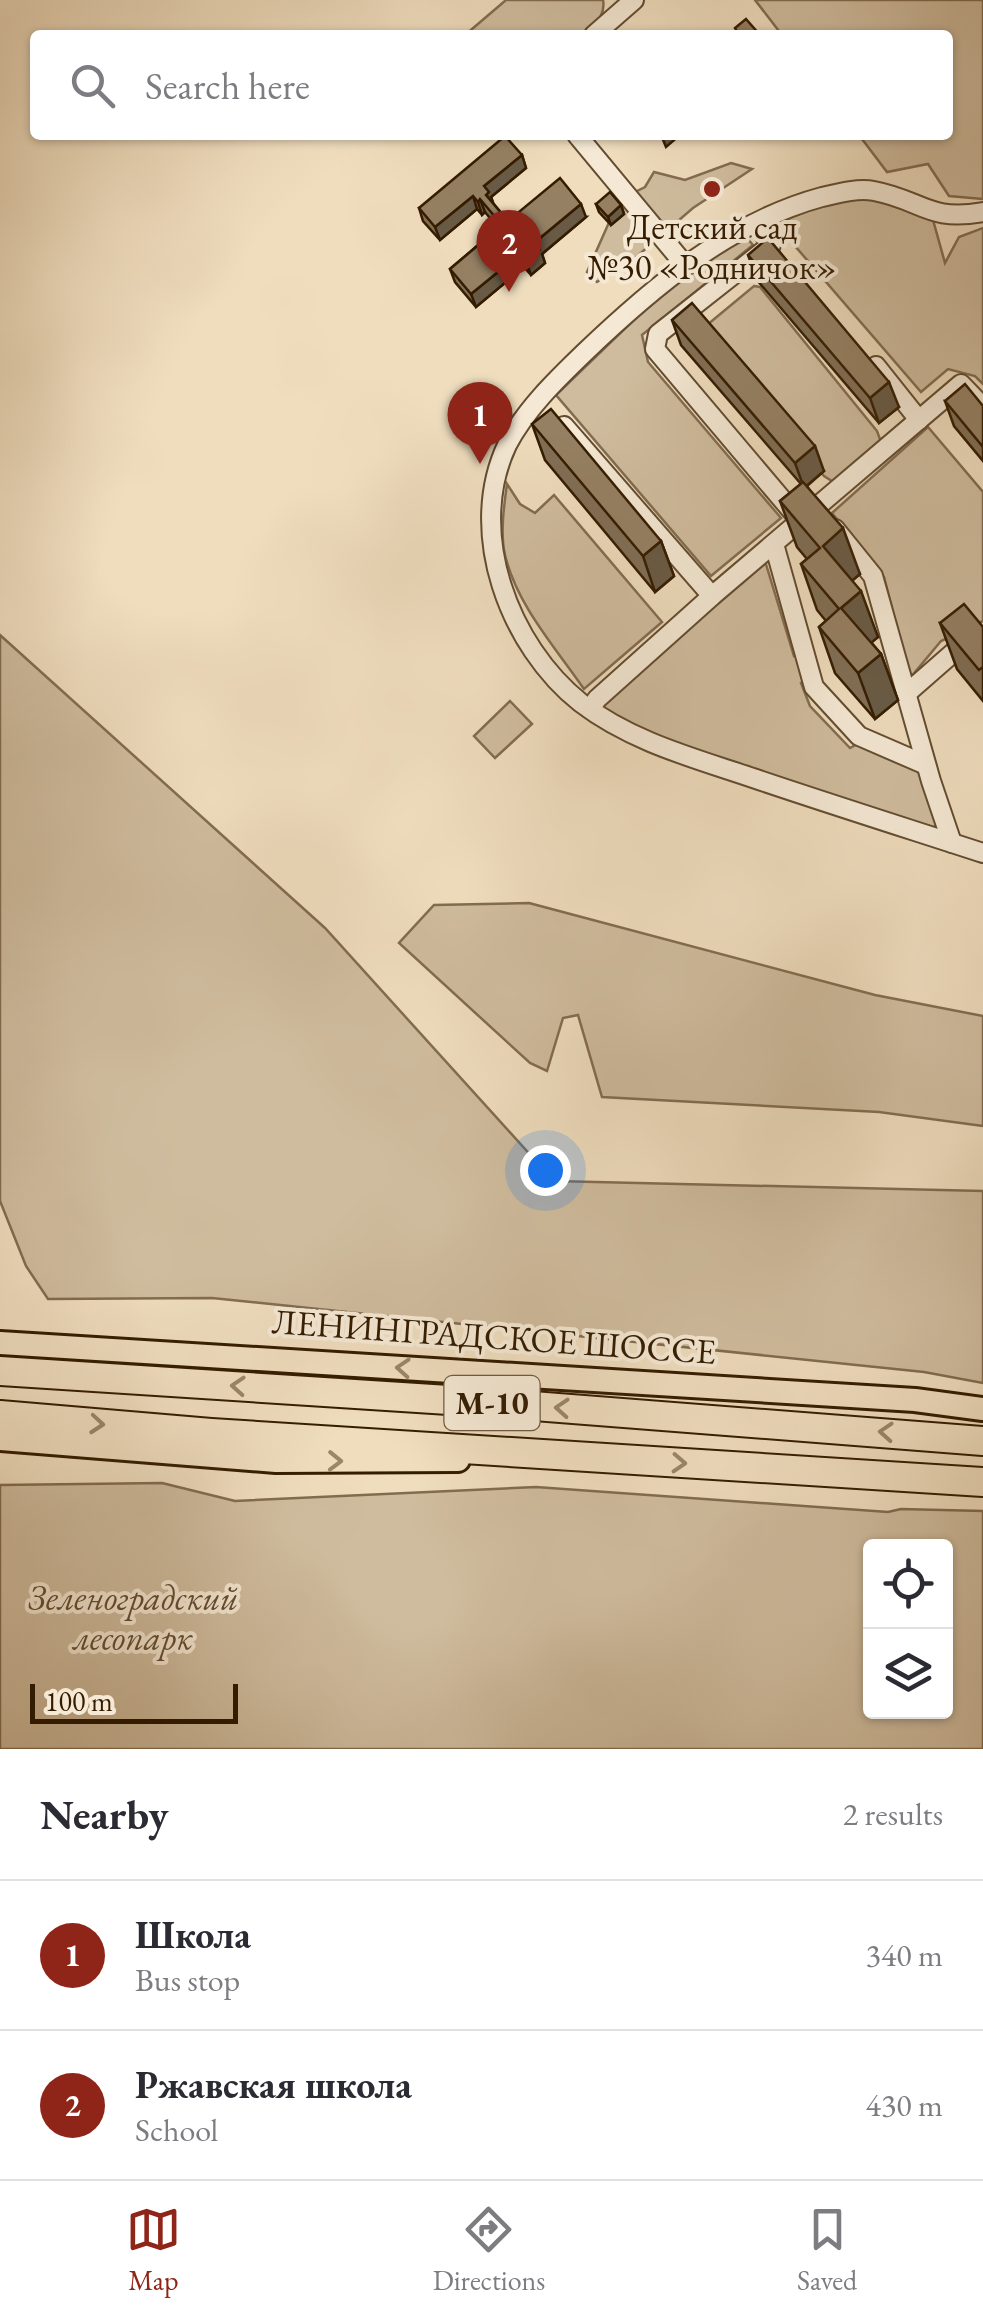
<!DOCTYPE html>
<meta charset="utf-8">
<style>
body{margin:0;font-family:"EB Garamond",serif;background:#f7f7f7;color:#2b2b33}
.controls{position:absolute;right:30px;bottom:30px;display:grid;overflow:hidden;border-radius:10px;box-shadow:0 2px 8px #0004}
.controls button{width:90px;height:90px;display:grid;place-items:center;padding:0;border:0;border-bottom:2px solid #e1e1e2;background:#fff;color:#2b2b33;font:50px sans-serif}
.scale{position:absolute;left:30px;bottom:25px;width:208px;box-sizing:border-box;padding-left:10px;border:5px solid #341c01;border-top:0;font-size:28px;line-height:35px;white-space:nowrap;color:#341c01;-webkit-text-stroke:8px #f5e9d5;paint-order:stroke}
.you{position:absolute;left:545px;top:1170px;width:35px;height:35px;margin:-25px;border:8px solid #fff;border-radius:50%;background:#1a73e8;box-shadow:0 0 0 15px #1a73e833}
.badge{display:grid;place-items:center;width:65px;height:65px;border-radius:50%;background:#8f2418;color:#fff;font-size:32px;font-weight:700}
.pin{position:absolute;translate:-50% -82px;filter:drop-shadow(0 2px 5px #0008)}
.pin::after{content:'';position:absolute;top:52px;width:35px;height:30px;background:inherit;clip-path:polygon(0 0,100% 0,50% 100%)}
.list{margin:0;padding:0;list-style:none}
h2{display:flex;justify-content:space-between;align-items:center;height:130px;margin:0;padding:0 40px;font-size:42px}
h2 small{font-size:32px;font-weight:400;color:#7c7c81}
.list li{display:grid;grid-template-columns:65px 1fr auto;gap:30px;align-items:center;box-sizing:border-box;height:150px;padding:0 40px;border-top:2px solid #e1e1e2}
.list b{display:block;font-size:38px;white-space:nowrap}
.list p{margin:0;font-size:32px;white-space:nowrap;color:#7c7c81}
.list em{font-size:32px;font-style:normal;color:#7c7c81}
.icon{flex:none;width:55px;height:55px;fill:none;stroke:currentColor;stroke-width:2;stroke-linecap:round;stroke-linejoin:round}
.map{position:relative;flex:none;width:983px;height:1749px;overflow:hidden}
.search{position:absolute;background:#fff;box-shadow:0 2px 8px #0004;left:30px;right:30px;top:30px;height:110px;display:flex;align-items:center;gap:25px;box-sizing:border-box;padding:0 35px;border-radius:10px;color:#7c7c81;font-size:38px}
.sheet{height:430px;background:#fff}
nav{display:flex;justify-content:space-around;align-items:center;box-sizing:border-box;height:140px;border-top:2px solid #e1e1e2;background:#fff;font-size:28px;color:#7c7c81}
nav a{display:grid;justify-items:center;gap:5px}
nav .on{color:#8f2418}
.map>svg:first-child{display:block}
</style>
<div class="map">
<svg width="983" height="1749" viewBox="0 0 983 1749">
<rect width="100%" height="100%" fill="#efddbe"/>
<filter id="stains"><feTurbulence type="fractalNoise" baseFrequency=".002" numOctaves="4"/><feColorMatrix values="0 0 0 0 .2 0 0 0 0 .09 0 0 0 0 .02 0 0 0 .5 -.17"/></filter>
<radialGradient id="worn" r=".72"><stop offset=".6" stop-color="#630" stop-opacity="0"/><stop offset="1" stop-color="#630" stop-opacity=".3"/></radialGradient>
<!-- green -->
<g fill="#cfbc9e" stroke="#826c50" stroke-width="2.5" fill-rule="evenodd">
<path d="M 506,0 L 603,0 C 606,15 595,24 586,35 L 465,35 Z"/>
<path d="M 755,0 L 983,0 L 983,199 L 949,196 L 928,164 L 887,172 L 859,135 L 948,135 L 948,35 L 782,35 Z"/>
<path d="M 731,163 L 752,169 L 693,208 L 635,258 L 597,282 L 587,272 L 619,200 L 645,187 L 654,172 L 685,180 Z"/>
<path d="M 859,197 L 880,200 L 933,220 L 945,263 L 959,237 L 983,228 L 983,384 L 975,376 L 948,369 L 921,392 L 776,224 L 821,205 Z"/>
<path d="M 746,237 L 753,245 L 642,335 L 648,362 L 781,518 L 711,576 L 556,395 L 669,286 Z"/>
<path d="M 754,286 L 760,287 L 877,431 L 881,442 L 835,483 L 824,476 L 701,330 Z"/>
<path d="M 928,427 L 983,492 L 983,621 L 941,641 L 910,678 L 884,577 L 832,513 Z"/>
<path d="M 507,484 L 520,504 L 535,513 L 554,495 L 662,622 L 584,689 C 555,647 517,605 505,555 C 500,533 504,506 507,484 Z"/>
<path d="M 765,561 L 794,656 L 801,655 L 808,680 L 801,683 L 810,706 L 850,748 L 861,742 L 920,771 L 939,825 L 931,828 L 680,745 L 630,725 L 602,707 L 602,699 Z"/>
<path d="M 0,635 L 325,928 L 554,1181 L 983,1191 L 983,1383 L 924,1372 L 212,1298 L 48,1299 L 26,1266 L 0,1201 Z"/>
<path d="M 510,701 L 532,724 L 495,758 L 474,736 Z"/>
<path d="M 529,903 L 875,995 L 983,1016 L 983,1126 L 879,1112 L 602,1097 L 578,1015 L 563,1018 L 547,1071 L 530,1063 L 399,943 L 434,905 Z"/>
<path d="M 162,1483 L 235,1501 L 536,1487 L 888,1512 L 901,1509 L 983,1511 L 983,1749 L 0,1749 L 0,1485 ZM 870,1546 L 946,1546 L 946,1712 L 870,1712 Z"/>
</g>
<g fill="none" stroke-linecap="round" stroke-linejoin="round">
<!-- minor casing -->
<g stroke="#634c30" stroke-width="22">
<g id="minor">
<path d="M 594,35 L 634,0"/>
<path d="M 577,135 L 685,265"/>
<path d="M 983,212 C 928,222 922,200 874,191 C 858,188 839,193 822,197 C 729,222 652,288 584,353 C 556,380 525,410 507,445 C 466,532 509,646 581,703 C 632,742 694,758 753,778 C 830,804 906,828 983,853"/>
<path d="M 757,224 L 771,245 L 658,334 L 655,349 L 797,517"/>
<path d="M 876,366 L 919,420"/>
<path d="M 564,426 L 712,596"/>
<path d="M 835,529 L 873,576 L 931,781 L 952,843"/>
<path d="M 774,544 L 814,687 L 859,736 L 926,765"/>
<path d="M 906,694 L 962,645 L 983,646"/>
<path d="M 590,709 L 597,699 L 712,596 L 961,384 L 983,407"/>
</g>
</g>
<!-- major casing -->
<g stroke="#341c01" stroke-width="28">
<g id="major">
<path d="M 0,1343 L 915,1400 L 983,1409"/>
<path d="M 0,1439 L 276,1461 L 458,1460"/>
</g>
</g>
<!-- highway casing -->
<g stroke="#341c01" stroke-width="32">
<g id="highway">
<path d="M 0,1371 L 495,1403 L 983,1441"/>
<path d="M 0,1415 L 211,1433 L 983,1482"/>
</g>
</g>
<!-- minor -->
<use href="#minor" stroke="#f5e9d5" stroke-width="18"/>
<!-- major -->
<use href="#major" stroke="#efddbe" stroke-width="22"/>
<!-- highway -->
<use href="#highway" stroke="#efddbe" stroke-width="28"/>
</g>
<!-- wall -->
<g fill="#806e55" stroke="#341c01" stroke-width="2.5">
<path d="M 522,155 L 526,168 L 491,197 L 493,203 L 508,221 L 586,217 L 542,254 L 545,263 L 531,275 L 524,267 L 476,307 L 455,282 L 450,269 L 498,228 L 485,212 L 482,215 L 477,209 L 440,240 L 423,221 L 419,208 Z"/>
<path d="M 596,204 L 621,205 L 624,214 L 611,225 L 599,212 Z"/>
<path d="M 748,255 L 899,407 L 879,423 L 757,280 Z"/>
<path d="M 672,320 L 824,471 L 807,486 L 860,574 L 852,580 L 878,637 L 871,642 L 881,654 L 898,700 L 875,719 L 835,673 L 819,627 L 826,621 L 817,610 L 801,564 L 807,559 L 797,547 L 780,501 L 801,484 L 681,345 Z"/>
<path d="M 945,401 L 983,406 L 983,461 L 954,426 Z"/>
<path d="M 532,424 L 661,541 L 674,576 L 655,592 L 545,460 Z"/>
<path d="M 940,623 L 983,627 L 983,701 L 957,669 Z"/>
</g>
<!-- shaded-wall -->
<g fill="#685a45" stroke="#341c01" stroke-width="2.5">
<path d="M 661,135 L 680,135 L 666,147 Z"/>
<path d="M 522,155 L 526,168 L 491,197 L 494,205 L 491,208 L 484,186 Z"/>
<path d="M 473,196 L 477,209 L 440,240 L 435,227 Z"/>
<path d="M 480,199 L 485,212 L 482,215 L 478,202 Z"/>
<path d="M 581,204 L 586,217 L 542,254 L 545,263 L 531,275 L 526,262 L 534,243 Z"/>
<path d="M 621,205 L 624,214 L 611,225 L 608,217 Z"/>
<path d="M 520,254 L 524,267 L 476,307 L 471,294 Z"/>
<path d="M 889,382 L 899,407 L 879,423 L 870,398 Z"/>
<path d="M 815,446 L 824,471 L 804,488 L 795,463 Z"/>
<path d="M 843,528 L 860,574 L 839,592 L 823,546 Z"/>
<path d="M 661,541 L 674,576 L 655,592 L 643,556 Z"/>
<path d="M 861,591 L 878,637 L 858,654 L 841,608 Z"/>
<path d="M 881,654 L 898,700 L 875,719 L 858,673 Z"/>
</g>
<!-- building -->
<g fill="#958063" stroke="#341c01" stroke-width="2.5">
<path d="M 746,19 L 760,35 L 739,35 L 735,28 Z"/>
<path d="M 505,136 L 522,155 L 484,186 L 489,192 L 486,195 L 508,221 L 560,178 L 581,204 L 534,243 L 540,250 L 526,262 L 520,254 L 471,294 L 450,269 L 502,225 L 480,199 L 478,202 L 473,196 L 435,227 L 419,208 Z"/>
<path d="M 610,192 L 621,205 L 608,217 L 596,204 Z"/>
<path d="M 768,238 L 889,382 L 870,398 L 748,255 Z"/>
<path d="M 692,303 L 815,446 L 795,463 L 672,320 Z"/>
<path d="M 965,384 L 983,406 L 983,447 L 945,401 Z"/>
<path d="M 551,409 L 661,541 L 643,556 L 532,424 Z"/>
<path d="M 803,482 L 843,528 L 823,546 L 861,591 L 841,608 L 881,654 L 858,673 L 819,627 L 839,609 L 801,564 L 820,548 L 780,501 Z"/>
<path d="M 964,604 L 983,627 L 983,667 L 979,670 L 940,623 Z"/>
</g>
<!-- one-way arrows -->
<defs><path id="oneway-chevron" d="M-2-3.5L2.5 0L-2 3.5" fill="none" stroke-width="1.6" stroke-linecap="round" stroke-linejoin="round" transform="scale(2.5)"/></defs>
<g stroke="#9b8669">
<use href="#oneway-chevron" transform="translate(403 1368) rotate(-176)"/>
<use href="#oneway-chevron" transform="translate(238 1386) rotate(-176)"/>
<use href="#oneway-chevron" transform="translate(562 1408) rotate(-176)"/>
<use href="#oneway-chevron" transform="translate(97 1424) rotate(5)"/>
<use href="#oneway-chevron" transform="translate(886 1432) rotate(-176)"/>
<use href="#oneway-chevron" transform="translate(335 1461) rotate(1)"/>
<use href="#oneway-chevron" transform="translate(679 1463) rotate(3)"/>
</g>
<!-- markers -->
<circle fill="#8f2418" stroke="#f5e9d5" stroke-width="4" cx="712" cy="189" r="10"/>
<g text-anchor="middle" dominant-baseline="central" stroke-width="8" stroke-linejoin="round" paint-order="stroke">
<!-- shield labels -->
<rect fill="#f5e9d5" stroke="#6e5a41" stroke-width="2.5" x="444.5" y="1376" width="95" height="54" rx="8"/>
<g font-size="32" font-weight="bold" fill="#341c01">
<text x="492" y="1403">М-10</text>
</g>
<!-- poi labels -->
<g font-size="35" fill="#341c01" stroke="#f5e9d5">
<text x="712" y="226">Детский сад<tspan x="712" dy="40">№30 «Родничок»</tspan></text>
</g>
<!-- street labels -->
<g font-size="35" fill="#341c01" stroke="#f5e9d5">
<text transform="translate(494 1336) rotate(4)">ЛЕНИНГРАДСКОЕ ШОССЕ</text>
</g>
<!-- park labels -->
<g font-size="35" font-style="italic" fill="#624c30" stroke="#f5e9d5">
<text x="133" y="1597">Зеленоградский<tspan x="133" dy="40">лесопарк</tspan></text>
</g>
</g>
<rect width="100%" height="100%" filter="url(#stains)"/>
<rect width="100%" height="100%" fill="url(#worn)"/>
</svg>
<div class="controls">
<button><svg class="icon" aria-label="locate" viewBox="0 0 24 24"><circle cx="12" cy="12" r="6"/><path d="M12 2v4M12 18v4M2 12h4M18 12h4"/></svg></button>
<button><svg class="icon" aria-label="layers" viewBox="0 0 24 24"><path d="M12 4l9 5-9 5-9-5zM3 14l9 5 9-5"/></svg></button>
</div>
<div class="scale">100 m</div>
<div class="you"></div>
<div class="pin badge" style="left:480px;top:464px">1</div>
<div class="pin badge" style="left:509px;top:292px">2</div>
<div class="search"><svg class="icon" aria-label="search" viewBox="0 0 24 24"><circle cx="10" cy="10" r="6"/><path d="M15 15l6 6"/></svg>Search here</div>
</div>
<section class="sheet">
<h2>Nearby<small>2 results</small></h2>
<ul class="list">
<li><span class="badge">1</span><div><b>Школа</b><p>Bus stop</p></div><em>340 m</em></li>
<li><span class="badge">2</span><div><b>Ржавская школа</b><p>School</p></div><em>430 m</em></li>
</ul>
</section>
<nav>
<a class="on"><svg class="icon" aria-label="map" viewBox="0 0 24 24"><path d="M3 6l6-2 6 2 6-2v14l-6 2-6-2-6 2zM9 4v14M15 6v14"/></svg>Map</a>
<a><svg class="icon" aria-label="directions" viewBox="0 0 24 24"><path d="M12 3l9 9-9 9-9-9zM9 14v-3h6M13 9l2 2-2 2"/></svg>Directions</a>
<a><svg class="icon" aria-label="saved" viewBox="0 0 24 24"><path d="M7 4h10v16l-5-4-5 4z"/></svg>Saved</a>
</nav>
